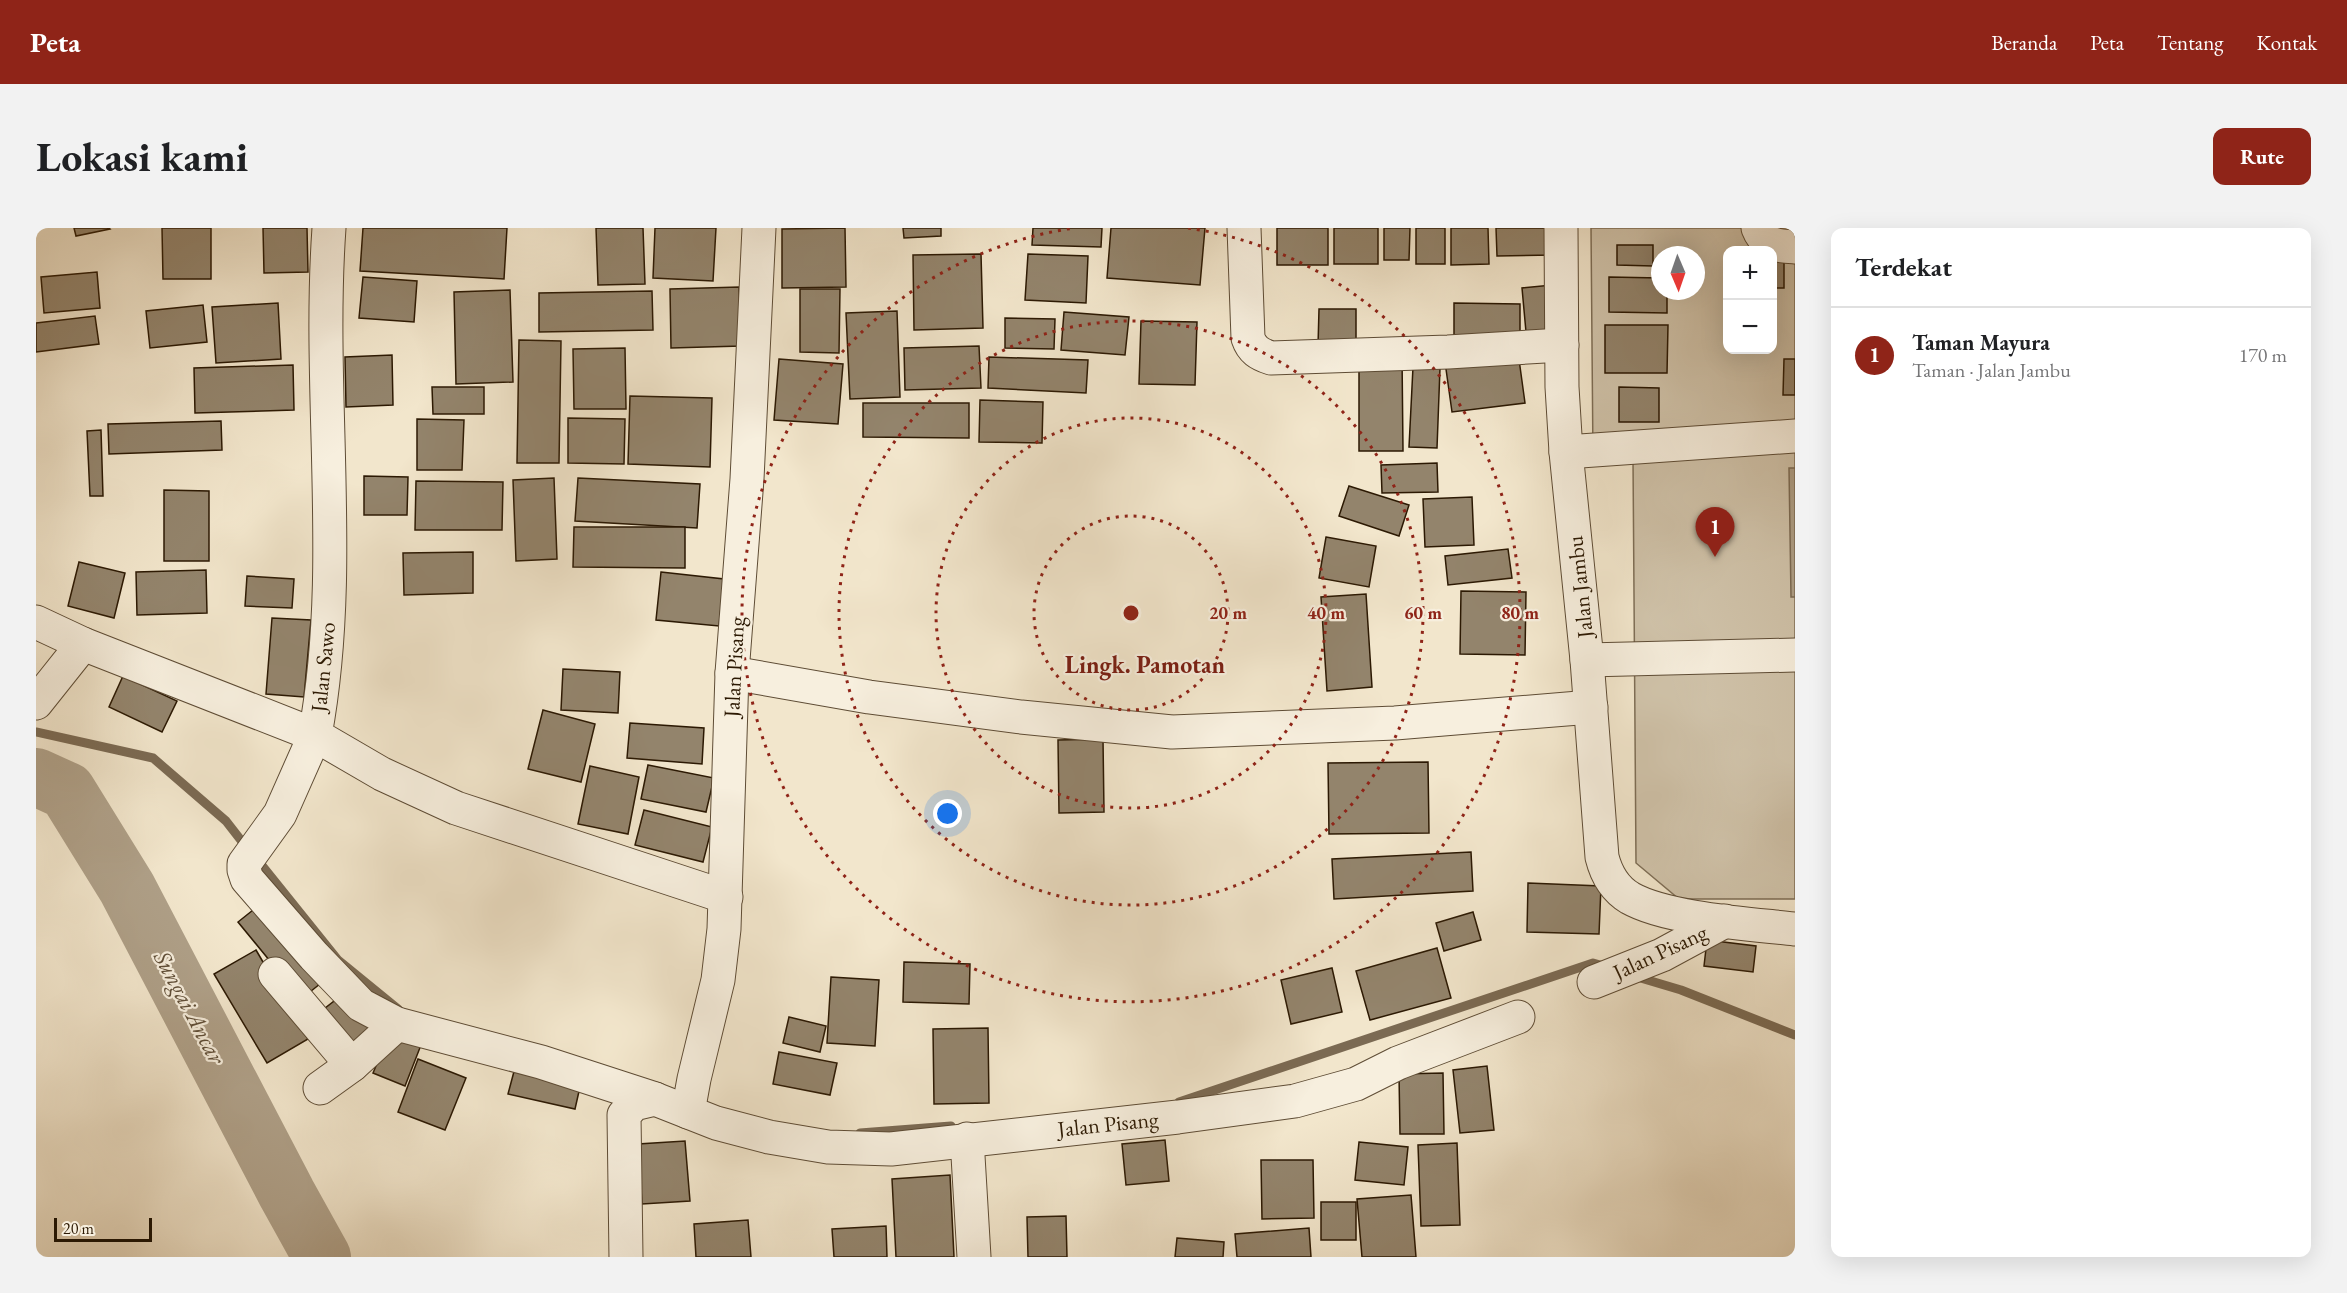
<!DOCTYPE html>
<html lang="id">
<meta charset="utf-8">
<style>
body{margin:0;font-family:"EB Garamond",serif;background:#f2f2f2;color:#202124}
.controls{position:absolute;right:18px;top:18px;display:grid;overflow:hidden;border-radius:12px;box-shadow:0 6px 24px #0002}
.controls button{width:54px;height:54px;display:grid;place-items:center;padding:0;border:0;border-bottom:2px solid #e0e0e0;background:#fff;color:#202124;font:30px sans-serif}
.compass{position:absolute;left:1615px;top:18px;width:54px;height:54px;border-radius:50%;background:#fff;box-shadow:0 6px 24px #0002;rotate:178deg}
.scale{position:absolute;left:18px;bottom:15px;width:98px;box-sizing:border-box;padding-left:6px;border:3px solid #2c1903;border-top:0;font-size:16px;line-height:21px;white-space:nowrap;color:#2c1903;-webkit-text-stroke:4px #f7efde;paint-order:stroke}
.you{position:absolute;left:912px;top:586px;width:21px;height:21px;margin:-15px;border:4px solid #fff;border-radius:50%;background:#1a73e8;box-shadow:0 0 0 9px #1a73e833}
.badge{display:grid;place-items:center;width:39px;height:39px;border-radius:50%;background:#8f2418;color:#fff;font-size:20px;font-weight:700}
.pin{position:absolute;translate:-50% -50px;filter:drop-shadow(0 2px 3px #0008)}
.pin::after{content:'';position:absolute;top:32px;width:21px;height:18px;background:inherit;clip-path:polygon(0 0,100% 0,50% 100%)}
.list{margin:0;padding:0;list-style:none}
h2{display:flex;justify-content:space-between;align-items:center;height:78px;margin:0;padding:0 24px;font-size:26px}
h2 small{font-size:20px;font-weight:400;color:#757577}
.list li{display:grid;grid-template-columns:39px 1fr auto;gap:18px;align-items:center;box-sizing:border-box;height:96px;padding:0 24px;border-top:2px solid #e0e0e0}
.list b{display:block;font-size:22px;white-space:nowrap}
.list p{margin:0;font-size:20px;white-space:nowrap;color:#757577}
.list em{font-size:20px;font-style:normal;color:#757577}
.map{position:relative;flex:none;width:1759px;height:1029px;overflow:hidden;border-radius:12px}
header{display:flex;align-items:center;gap:36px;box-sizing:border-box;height:84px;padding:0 30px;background:#8f2418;color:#fff}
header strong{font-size:28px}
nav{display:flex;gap:33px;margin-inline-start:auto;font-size:21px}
.intro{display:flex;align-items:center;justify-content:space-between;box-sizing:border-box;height:144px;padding:0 36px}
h1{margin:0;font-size:42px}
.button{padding:15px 27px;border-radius:12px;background:#8f2418;color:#fff;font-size:21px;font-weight:700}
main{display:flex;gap:36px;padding:0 36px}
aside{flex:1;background:#fff;border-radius:12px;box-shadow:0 6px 24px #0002}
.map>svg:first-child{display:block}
</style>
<header>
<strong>Peta</strong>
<nav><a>Beranda</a><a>Peta</a><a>Tentang</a><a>Kontak</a></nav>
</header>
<div class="intro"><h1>Lokasi kami</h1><a class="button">Rute</a></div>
<main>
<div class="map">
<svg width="1759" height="1029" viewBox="0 0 1759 1029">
<rect width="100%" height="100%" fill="#f2e6cc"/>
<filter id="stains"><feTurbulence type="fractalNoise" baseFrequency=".00333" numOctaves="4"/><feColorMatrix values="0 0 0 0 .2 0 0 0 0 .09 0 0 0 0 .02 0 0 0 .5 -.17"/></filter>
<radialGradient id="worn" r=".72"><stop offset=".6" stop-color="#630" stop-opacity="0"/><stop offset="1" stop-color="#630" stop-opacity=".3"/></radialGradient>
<!-- green -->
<path fill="#d0c3aa" stroke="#7e6e56" stroke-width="1.5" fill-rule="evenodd" d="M 1555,0 L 1759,0 L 1759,671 L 1643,671 L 1600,635 L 1597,231 L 1557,231 ZM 1692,22 L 1736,22 L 1736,122 L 1692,122 ZM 1624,27 L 1660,27 L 1660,63 L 1624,63 Z"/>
<!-- water -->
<path fill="#afa088" stroke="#7b6a53" stroke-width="1.5" d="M 1753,240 L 1759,240 L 1759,369 L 1755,369 Z"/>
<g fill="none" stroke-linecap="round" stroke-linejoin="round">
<!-- stream -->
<g stroke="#7b6a53" stroke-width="9">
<path d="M 0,504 L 117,530 L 190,593 L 211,620"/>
<path d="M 220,630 L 302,732 L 362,781"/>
<path d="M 1598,748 L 1645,762 L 1759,807"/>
<path d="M 1143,874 L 1557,735 L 1571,739"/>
<path d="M 824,905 L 915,898"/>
</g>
<!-- river -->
<path stroke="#afa088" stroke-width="58" d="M 0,549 L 31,563 L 91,660 L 251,966 L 286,1029"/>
</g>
<!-- building -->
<g fill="#93846c" stroke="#2c1903" stroke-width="1.5">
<path d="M 38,0 L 73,0 L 74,1 L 40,8 Z"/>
<path d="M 126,0 L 175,0 L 175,51 L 127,51 Z"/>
<path d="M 227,0 L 271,0 L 272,44 L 228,45 Z"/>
<path d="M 327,0 L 471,0 L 468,51 L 324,43 Z"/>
<path d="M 560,0 L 607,0 L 609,56 L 562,57 Z"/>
<path d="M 619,0 L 680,0 L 677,53 L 617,50 Z"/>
<path d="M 809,0 L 810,59 L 746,60 L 746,1 Z"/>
<path d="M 867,0 L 905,0 L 905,8 L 868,10 Z"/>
<path d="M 997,0 L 1066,0 L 1065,19 L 996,17 Z"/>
<path d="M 1075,0 L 1169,0 L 1164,57 L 1071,50 Z"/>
<rect x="1241" y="0" width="51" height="37"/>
<rect x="1298" y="0" width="44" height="36"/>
<path d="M 1348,0 L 1374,0 L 1373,32 L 1348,32 Z"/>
<rect x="1380" y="0" width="29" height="36"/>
<path d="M 1415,0 L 1452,0 L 1453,36 L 1415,37 Z"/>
<path d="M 1460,0 L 1515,0 L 1516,27 L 1461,28 Z"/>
<path d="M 1581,17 L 1617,17 L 1617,38 L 1581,37 Z"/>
<path d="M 945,26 L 947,100 L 878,102 L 877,27 Z"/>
<path d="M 992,26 L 1052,28 L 1050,75 L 989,72 Z"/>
<rect x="1736" y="27" width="12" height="33"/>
<path d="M 61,44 L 64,80 L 8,85 L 5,49 Z"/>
<path d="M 327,49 L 381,53 L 378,94 L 323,90 Z"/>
<path d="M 1573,49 L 1624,50 L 1624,63 L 1631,63 L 1631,85 L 1573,84 Z"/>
<path d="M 1516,57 L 1521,113 L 1491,115 L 1486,60 Z"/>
<path d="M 703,59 L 705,118 L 635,120 L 634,61 Z"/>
<path d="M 764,61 L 804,61 L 803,125 L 764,124 Z"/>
<path d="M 474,62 L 477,154 L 420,156 L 418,64 Z"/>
<path d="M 616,63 L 617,102 L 503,104 L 503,65 Z"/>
<path d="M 242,75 L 245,131 L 180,135 L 176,79 Z"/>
<path d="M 1418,75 L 1484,76 L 1484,119 L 1418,118 Z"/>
<path d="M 167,77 L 171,114 L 114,120 L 110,83 Z"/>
<path d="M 1283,81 L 1320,81 L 1320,119 L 1282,118 Z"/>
<path d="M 861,83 L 864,169 L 814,171 L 810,85 Z"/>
<path d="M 1028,84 L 1093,89 L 1089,127 L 1025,122 Z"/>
<path d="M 59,88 L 63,116 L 0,124 L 0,95 Z"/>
<path d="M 969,90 L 1019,91 L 1018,121 L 969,120 Z"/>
<path d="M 1105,93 L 1161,94 L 1159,157 L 1103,156 Z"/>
<path d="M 1569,97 L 1632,97 L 1631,145 L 1569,145 Z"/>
<path d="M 483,112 L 525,113 L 523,235 L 481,235 Z"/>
<path d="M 943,118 L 945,160 L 869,162 L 868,120 Z"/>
<path d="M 589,120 L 590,181 L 538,181 L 537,121 Z"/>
<path d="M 1482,124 L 1489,175 L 1416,184 L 1409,134 Z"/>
<path d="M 356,127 L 357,177 L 310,179 L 309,129 Z"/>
<path d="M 1323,127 L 1366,127 L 1367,223 L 1323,223 Z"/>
<path d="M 953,129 L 1052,132 L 1050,165 L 952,160 Z"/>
<path d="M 743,131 L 807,136 L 802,196 L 738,192 Z"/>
<path d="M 1748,131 L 1759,131 L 1759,167 L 1747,167 Z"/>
<path d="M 257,137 L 258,182 L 159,185 L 158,140 Z"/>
<path d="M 1377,139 L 1404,140 L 1401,220 L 1373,219 Z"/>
<path d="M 396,159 L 448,159 L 448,186 L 397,186 Z"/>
<path d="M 1583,159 L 1623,160 L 1623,194 L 1583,194 Z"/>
<path d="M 594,168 L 676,170 L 674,239 L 592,236 Z"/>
<path d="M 944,172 L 1007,174 L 1006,215 L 943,214 Z"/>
<path d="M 827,175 L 933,175 L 933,210 L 827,209 Z"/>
<path d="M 532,190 L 589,191 L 588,236 L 532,235 Z"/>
<path d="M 381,191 L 428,192 L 426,242 L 381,242 Z"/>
<path d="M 185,193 L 186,222 L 73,226 L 72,196 Z"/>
<path d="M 65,202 L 67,268 L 54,268 L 51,203 Z"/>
<path d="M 1401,235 L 1402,264 L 1346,265 L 1345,237 Z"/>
<path d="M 328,248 L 372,249 L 371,287 L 328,287 Z"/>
<path d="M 518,250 L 521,331 L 480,333 L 477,252 Z"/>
<path d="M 542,250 L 664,256 L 661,300 L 539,293 Z"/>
<path d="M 380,253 L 467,254 L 466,302 L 379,302 Z"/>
<path d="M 1313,258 L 1373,277 L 1363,308 L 1303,288 Z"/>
<path d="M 128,262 L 173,263 L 173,333 L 128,333 Z"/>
<path d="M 1436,269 L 1438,317 L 1389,319 L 1387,271 Z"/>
<path d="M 538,299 L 649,299 L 649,340 L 537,339 Z"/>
<path d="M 1290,309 L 1340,318 L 1333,359 L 1283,350 Z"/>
<path d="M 1472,321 L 1476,350 L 1412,357 L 1409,328 Z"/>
<path d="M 437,324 L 437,365 L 368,367 L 367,325 Z"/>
<path d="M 43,334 L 89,345 L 78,390 L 32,378 Z"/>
<path d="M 170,342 L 171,385 L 101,387 L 100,344 Z"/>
<path d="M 625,344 L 688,351 L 683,398 L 620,392 Z"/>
<path d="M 211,348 L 258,351 L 256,380 L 209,378 Z"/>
<path d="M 1425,363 L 1490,364 L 1489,427 L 1424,426 Z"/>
<path d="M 1330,366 L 1336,459 L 1291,463 L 1285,369 Z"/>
<path d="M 236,390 L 275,392 L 268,469 L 230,466 Z"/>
<path d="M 527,441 L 584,444 L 582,485 L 525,482 Z"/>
<path d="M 87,448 L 141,473 L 126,504 L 73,479 Z"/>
<path d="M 507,482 L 559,496 L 545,554 L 492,541 Z"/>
<path d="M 594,495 L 668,500 L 666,536 L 591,530 Z"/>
<path d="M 1067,511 L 1068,584 L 1023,585 L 1022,512 Z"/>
<path d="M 1392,534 L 1393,605 L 1293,606 L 1292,535 Z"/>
<path d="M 612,537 L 678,550 L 670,584 L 605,571 Z"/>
<path d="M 554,538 L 603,549 L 592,606 L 542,596 Z"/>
<path d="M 608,582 L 676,599 L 667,634 L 599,617 Z"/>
<path d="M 1435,624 L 1437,663 L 1298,671 L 1296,631 Z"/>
<path d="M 1492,655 L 1565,658 L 1563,706 L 1491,704 Z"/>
<path d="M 227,674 L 289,752 L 265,771 L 202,694 Z"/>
<path d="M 1437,684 L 1445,712 L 1408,723 L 1400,695 Z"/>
<path d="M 1671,712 L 1720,718 L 1717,744 L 1668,738 Z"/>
<path d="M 1401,720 L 1415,770 L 1334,792 L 1320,743 Z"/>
<path d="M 220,722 L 272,811 L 231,835 L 178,746 Z"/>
<path d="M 868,734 L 934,736 L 933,776 L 867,774 Z"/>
<path d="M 1296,740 L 1306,784 L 1255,796 L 1245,752 Z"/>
<path d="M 795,749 L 843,752 L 839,818 L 791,815 Z"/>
<path d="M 311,763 L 342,803 L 309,827 L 279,788 Z"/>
<path d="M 753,789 L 790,798 L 784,824 L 747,815 Z"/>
<path d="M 952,800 L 953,875 L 898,876 L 897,801 Z"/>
<path d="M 354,805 L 385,817 L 369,858 L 337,845 Z"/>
<path d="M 743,824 L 801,835 L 794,867 L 737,856 Z"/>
<path d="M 382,831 L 430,850 L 409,902 L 362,884 Z"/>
<path d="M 480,836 L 546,850 L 539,881 L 472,866 Z"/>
<path d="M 1451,838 L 1458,902 L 1424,905 L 1417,842 Z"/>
<path d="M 1407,845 L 1408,906 L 1364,906 L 1363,846 Z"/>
<path d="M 1129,912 L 1133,953 L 1090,957 L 1086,916 Z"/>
<path d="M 649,913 L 654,973 L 606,976 L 602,916 Z"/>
<path d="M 1323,914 L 1372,919 L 1368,957 L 1319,952 Z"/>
<path d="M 1421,915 L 1424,997 L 1385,998 L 1382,917 Z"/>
<path d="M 1225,932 L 1277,932 L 1278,990 L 1226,991 Z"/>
<path d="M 914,947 L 918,1029 L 860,1029 L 856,951 Z"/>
<path d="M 1375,967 L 1380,1029 L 1326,1029 L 1321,971 Z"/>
<rect x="1285" y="974" width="35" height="38"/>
<path d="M 1030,988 L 1031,1029 L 992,1029 L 991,989 Z"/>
<path d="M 712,992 L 715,1029 L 660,1029 L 658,996 Z"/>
<path d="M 850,998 L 851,1029 L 798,1029 L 796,1001 Z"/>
<path d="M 1273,1000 L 1275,1029 L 1201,1029 L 1199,1006 Z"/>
<path d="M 1141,1010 L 1188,1014 L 1187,1029 L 1139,1029 Z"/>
</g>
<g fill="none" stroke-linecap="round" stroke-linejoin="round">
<!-- minor casing -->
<g stroke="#5e4c35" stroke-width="35">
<g id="minor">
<path d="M 293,0 C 281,169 310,339 279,507 L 346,546 L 420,580 L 690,669"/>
<path d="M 1208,0 L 1212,110 C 1216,122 1223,126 1235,130 L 1412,124 L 1526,117"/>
<path d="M 1525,0 L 1526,159 L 1530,224 L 1551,432 L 1566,629 C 1570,645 1579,661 1594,670 C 1631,691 1715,696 1759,701"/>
<path d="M 1722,0 C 1729,18 1742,18 1759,19"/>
<path d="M 1530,224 L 1759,208"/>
<path d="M 0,394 L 47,416 L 279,507 L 244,586 L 208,636 L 208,642 L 211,651 L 278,728 L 325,777 L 361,796 L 505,834 L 619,871 L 680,895 L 733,909 L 792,919 L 855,921 L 1142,889 L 1259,873 L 1320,856 L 1362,835 L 1482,789"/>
<path d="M 1551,432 L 1759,427"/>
<path d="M 696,445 L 833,469 L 985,489 L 1136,504 L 1359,495 L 1555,479"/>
<path d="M 0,475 L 47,416"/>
<path d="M 239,746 L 316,837"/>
<path d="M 1558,754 L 1626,727 L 1689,693"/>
<path d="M 284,860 L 316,837 L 361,796"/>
<path d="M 652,884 L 658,851 L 682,752 L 688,701 L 696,445 L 711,251 L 723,0"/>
<path d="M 931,911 L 938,1029"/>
<path d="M 590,1029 L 588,887 L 598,876 L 619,871"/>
</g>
</g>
<!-- minor -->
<use href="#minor" stroke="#f7efde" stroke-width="33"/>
</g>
<!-- distance rings -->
<g fill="none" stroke="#8f2418" stroke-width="3" stroke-dasharray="3 6">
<circle cx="1095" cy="385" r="97"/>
<circle cx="1095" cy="385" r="195"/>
<circle cx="1095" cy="385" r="292"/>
<path d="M1152 0A389 389 0 1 1 1038 0"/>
</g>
<g text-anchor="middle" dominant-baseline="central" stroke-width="4.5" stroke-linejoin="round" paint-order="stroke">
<!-- street labels -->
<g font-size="22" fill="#2c1903" stroke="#f7efde">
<text transform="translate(1544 359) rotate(-96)">Jalan Jambu</text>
<text transform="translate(287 439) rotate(-84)">Jalan Sawo</text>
<text transform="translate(698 439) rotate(-87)">Jalan Pisang</text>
<text transform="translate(1624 724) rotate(-25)">Jalan Pisang</text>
<text transform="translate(1072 896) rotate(-6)">Jalan Pisang</text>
</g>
<!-- neighbourhood labels -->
<g font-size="24" font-weight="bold" fill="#7a1f14" stroke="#f7efde">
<text x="1109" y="436">Lingk. Pamotan</text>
</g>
<!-- water labels -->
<g font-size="24" font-style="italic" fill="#604f38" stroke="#f7efde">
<text transform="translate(154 779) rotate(62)">Sungai Ancar</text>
</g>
</g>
<circle cx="1095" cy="385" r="9" fill="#8f2418" stroke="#f7efde" stroke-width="3"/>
<g font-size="18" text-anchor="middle" font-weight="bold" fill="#8f2418" stroke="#f7efde" stroke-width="4.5" stroke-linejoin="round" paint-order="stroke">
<text x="1192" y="391">20 m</text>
<text x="1290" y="391">40 m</text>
<text x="1387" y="391">60 m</text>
<text x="1484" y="391">80 m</text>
</g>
<rect width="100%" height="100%" filter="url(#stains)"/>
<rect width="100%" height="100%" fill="url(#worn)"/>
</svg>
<div class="controls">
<button>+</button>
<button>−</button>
</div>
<svg class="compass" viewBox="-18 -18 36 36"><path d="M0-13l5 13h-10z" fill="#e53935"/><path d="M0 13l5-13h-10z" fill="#757577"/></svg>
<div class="scale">20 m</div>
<div class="you"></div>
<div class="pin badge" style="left:1679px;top:329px">1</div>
</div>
<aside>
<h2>Terdekat<small></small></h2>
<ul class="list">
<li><span class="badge">1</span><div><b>Taman Mayura</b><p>Taman · Jalan Jambu</p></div><em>170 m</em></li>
</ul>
</aside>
</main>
